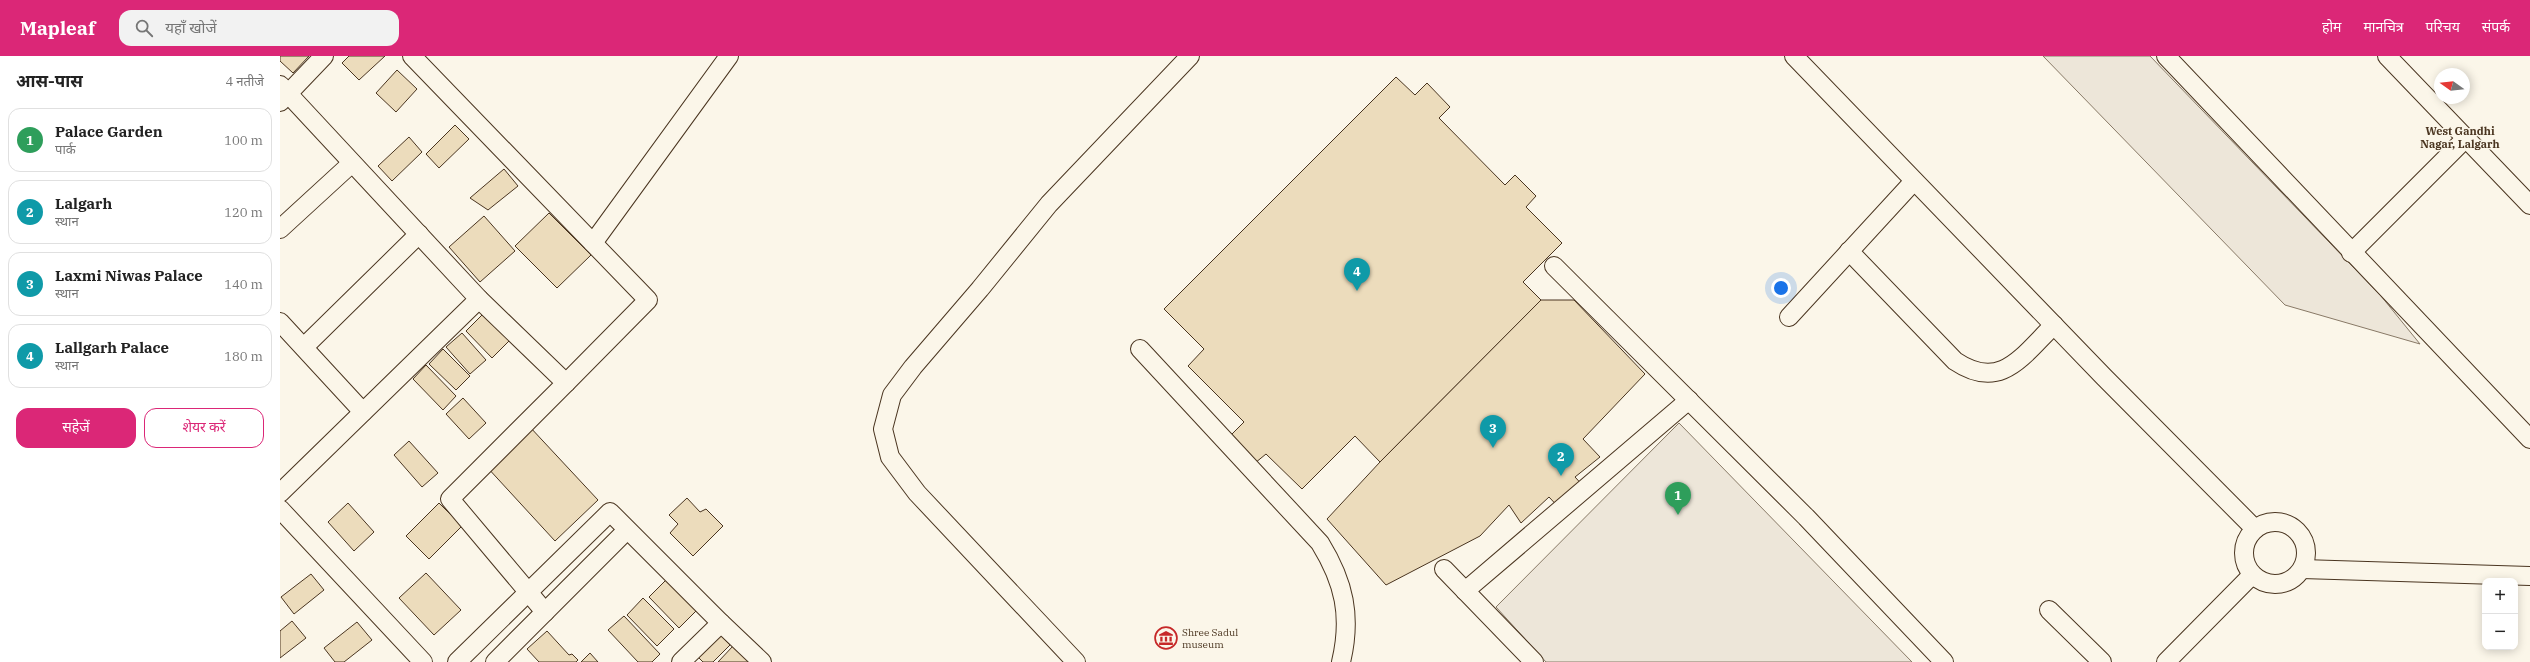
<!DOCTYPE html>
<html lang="hi">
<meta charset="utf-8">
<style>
body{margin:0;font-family:"IBM Plex Serif","Noto Sans Devanagari",serif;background:#f2f2f2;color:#222}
.controls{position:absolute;right:12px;bottom:12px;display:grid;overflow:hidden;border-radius:8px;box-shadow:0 2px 10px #0003}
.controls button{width:36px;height:36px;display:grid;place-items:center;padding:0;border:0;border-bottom:1px solid #e0e0e0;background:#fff;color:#222;font:20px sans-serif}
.compass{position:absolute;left:2154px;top:12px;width:36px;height:36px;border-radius:50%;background:#fff;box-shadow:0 2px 10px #0003;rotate:285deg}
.you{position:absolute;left:1501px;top:232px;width:14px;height:14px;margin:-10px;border:3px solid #fff;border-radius:50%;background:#1a73e8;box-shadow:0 0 0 6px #1a73e833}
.badge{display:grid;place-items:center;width:26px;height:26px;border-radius:50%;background:#db2777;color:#fff;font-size:13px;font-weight:700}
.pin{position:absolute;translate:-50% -33px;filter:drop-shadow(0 1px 2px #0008)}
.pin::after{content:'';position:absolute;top:21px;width:14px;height:12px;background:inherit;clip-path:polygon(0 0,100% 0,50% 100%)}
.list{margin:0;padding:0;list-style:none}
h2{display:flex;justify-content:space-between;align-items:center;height:52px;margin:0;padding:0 16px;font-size:17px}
h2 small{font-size:13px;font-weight:400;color:#767676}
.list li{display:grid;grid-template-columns:26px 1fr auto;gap:12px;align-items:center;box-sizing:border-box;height:64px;margin:0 8px 8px;padding:0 8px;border:1px solid #e0e0e0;border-radius:12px}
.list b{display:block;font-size:15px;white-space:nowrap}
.list p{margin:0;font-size:13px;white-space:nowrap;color:#767676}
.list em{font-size:13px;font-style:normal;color:#767676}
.actions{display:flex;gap:8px;padding:12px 16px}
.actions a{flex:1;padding:9px 0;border:1px solid #db2777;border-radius:12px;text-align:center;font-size:14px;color:#db2777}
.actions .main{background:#db2777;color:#fff}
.icon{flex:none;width:22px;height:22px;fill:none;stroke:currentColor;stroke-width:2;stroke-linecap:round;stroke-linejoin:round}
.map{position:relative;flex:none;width:2250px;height:606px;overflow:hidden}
header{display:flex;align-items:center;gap:24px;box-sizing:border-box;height:56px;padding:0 20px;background:#db2777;color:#fff}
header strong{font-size:19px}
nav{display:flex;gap:22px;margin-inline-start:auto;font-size:14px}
.search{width:280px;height:36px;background:#f2f2f2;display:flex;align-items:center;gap:10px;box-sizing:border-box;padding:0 14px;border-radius:12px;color:#767676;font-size:15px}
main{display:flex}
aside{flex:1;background:#fff}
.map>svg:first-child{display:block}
</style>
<header>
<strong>Mapleaf</strong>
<div class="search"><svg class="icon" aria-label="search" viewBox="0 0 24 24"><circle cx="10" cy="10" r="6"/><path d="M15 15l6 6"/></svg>यहाँ खोजें</div>
<nav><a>होम</a><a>मानचित्र</a><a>परिचय</a><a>संपर्क</a></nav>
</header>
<main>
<aside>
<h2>आस-पास<small>4 नतीजे</small></h2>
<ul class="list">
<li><span class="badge" style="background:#2e9e5b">1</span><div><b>Palace Garden</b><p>पार्क</p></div><em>100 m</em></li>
<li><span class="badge" style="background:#0f9aa8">2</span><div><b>Lalgarh</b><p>स्थान</p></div><em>120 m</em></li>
<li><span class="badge" style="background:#0f9aa8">3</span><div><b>Laxmi Niwas Palace</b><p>स्थान</p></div><em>140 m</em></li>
<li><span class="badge" style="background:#0f9aa8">4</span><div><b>Lallgarh Palace</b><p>स्थान</p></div><em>180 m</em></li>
</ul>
<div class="actions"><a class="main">सहेजें</a><a>शेयर करें</a></div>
</aside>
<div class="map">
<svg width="2250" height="606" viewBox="0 0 2250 606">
<rect width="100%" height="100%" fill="#fbf6e9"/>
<!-- green -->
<g fill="#ede6d9" stroke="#887966">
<path d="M 1763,0 L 1870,0 L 2101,240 L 2140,288 L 2005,249 Z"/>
<path d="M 1399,367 L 1632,606 L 1266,606 L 1216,551 Z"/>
</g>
<!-- building -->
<g fill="#ecdcbc" stroke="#4a3520">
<path d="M 0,0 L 29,0 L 13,17 L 0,5 Z"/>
<path d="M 69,0 L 105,0 L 79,24 L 62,7 Z"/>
<path d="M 117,14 L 137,33 L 116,56 L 96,37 Z"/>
<path d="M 1116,21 L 1135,39 L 1147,27 L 1170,51 L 1159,62 L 1225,129 L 1235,119 L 1256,140 L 1246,151 L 1282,187 L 1243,226 L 1261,244 L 1100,406 L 1075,380 L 1022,433 L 986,398 L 975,407 L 949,381 L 964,366 L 908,310 L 924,293 L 884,253 Z"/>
<path d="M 175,69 L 189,83 L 159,112 L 146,98 Z"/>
<path d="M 129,81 L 142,96 L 112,125 L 98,110 Z"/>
<path d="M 224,113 L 238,130 L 208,154 L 190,142 Z"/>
<path d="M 269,157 L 311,199 L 277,232 L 235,190 Z"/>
<path d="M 204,160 L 235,195 L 200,226 L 169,191 Z"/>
<path d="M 1261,244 L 1294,244 L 1365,318 L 1303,383 L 1320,401 L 1295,421 L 1307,434 L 1284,457 L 1269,441 L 1241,467 L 1229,449 L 1200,480 L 1106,529 L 1047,463 L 1100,406 Z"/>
<path d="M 203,258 L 229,285 L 212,302 L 186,275 Z"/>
<path d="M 182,277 L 206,304 L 190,318 L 166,291 Z"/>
<path d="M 163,293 L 190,320 L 176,334 L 149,308 Z"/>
<path d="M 146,309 L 176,340 L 163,354 L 133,323 Z"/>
<path d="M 183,342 L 206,367 L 189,383 L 166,358 Z"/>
<path d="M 249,370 L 318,444 L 275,485 L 206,410 Z"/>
<path d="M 129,385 L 158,417 L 142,431 L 114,399 Z"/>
<path d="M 407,442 L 420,456 L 426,453 L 443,470 L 413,500 L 390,477 L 398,468 L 389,459 Z"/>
<path d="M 68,447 L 94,476 L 74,495 L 48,466 Z"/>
<path d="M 159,447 L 182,470 L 149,503 L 126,480 Z"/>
<path d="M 146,517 L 181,554 L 154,579 L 119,542 Z"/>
<path d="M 31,518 L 44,534 L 14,558 L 1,541 Z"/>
<path d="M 387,523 L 417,554 L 399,572 L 369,541 Z"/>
<path d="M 363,542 L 394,573 L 377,590 L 347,559 Z"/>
<path d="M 344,560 L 380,598 L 372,606 L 358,606 L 328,574 Z"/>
<path d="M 12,565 L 26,582 L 0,602 L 0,575 Z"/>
<path d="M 77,566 L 92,584 L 64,606 L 55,606 L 44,592 Z"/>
<path d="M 267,575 L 289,599 L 292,598 L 298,604 L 296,606 L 259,606 L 247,593 Z"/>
<path d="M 437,576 L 450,589 L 433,606 L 423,606 L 415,598 Z"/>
<path d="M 453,590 L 469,606 L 438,606 Z"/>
<path d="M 310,597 L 318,606 L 301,606 Z"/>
</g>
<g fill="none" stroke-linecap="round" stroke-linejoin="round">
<!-- minor casing -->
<g stroke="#4a3520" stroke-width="20">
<g id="minor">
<path d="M 132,0 L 368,244 L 286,327"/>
<path d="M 1514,0 L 1824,321 L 1975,473"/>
<path d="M 1886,0 L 2250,383"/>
<path d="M 2107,0 L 2250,149"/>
<path d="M 0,29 L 199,243 L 286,327 L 170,443 L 265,556"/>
<path d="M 0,46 L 44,0"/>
<path d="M 0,173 L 72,107"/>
<path d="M 313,187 L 449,0"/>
<path d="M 1569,195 L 1675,305 C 1721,336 1742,300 1774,269"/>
<path d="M 2071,197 L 2186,82"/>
<path d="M 1274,210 L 1526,461 L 1664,606"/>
<path d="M 1509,261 L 1634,125"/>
<path d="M 0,266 L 83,356"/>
<path d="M 24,291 L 139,178"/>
<path d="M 860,293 L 1040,487 C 1064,526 1072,560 1061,606"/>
<path d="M 0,437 L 199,243"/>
<path d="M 0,453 L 143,606"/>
<circle cx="1995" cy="497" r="31"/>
<path d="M 1164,513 L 1254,606"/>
<path d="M 2022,513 L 2250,520"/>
<path d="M 1185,535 L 1409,344"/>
<path d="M 1769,554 L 1822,606"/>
<path d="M 177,606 L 330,456 L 441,567"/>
<path d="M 215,606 L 347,474"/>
<path d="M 401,606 L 441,567 L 482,606"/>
<path d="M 796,606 L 637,437 L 610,401 L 603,373 L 612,339 L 633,311 L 700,233 L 769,148 L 910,0"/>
<path d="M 1886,606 L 1972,519"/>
</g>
</g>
<!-- minor -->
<use href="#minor" stroke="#fbf6e9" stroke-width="18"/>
</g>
<!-- icons -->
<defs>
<g id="museum-ring" transform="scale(1.15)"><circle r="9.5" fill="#fbf6e9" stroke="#c62828" stroke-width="1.5"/><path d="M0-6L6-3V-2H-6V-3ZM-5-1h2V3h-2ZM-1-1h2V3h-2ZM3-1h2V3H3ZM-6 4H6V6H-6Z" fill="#c62828"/></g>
</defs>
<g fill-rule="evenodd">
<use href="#museum-ring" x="886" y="582"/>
</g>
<g text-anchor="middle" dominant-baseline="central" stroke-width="3" stroke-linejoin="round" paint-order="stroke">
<!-- poi labels -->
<g font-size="10" fill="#4a3520" stroke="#fbf6e9" text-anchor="start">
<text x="902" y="576">Shree Sadul<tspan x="902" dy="12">museum</tspan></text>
</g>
<!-- neighbourhood labels -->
<g font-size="11" font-weight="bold" fill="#4a3520" stroke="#fbf6e9">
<text x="2180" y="75">West Gandhi<tspan x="2180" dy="13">Nagar, Lalgarh</tspan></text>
</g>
</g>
</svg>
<div class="controls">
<button>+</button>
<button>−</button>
</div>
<svg class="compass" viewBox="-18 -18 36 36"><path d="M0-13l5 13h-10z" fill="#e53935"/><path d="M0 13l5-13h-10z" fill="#767676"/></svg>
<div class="you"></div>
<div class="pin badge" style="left:1398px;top:459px;background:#2e9e5b">1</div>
<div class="pin badge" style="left:1281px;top:420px;background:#0f9aa8">2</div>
<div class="pin badge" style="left:1213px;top:392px;background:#0f9aa8">3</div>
<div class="pin badge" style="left:1077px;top:235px;background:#0f9aa8">4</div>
</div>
</main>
